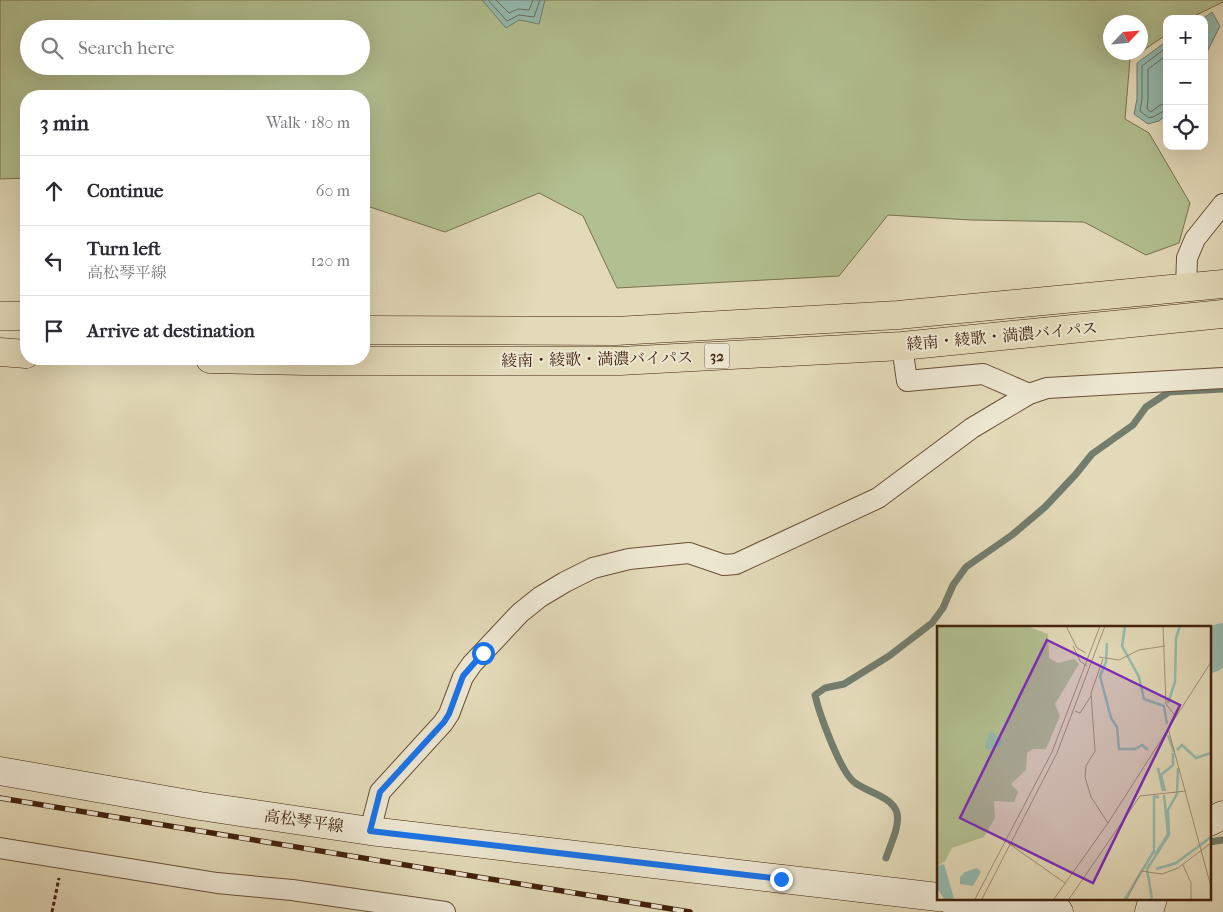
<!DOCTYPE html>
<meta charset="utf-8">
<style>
body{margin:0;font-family:"IM FELL French Canon","Noto Serif JP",serif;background:#f2f2f3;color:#2b2b33}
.controls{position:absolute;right:15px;top:15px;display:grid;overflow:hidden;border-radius:10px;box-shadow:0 5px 20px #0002}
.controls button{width:45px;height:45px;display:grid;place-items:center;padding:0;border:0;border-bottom:1px solid #e1e1e2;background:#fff;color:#2b2b33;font:25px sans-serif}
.compass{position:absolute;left:1103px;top:15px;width:45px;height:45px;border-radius:50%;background:#fff;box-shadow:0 5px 20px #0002;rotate:64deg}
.stop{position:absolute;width:15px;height:15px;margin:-11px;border:4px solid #1a73e8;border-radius:50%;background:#fff}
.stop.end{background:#1a73e8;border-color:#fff;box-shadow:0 1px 5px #0008}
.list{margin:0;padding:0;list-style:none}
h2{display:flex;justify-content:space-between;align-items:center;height:65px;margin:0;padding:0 20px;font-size:21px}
h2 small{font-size:16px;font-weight:400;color:#7c7c81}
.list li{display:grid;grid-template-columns:32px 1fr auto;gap:15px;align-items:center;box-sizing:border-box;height:70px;padding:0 20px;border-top:1px solid #e1e1e2}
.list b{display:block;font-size:19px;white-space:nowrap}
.list p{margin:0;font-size:16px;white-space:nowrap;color:#7c7c81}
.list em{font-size:16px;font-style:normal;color:#7c7c81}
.icon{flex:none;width:28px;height:28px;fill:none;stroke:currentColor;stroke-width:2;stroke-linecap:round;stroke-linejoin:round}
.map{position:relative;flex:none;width:1223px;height:912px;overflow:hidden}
.search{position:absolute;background:#fff;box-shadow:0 5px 20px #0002;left:20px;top:20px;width:350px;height:55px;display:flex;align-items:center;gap:12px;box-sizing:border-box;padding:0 18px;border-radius:28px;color:#7c7c81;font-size:19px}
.panel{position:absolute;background:#fff;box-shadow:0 5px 20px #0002;left:20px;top:90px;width:350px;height:275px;border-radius:20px}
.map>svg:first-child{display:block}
</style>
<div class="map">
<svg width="1223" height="912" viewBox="0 0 1223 912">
<rect width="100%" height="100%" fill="#e3dab9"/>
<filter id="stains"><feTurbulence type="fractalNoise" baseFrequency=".004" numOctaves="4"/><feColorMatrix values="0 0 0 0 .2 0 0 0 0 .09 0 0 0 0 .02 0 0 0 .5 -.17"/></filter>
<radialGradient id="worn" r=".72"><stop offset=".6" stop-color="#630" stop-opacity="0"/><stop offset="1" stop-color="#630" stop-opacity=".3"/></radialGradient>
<!-- green -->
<path fill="#b2c091" stroke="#7a704e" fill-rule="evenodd" d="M 0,0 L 1223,0 L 1223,2 L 1188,19 L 1167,19 L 1167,34 L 1141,52 L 1140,22 L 1110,22 L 1110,52 L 1140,53 L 1130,59 L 1125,119 L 1149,133 L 1190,203 L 1179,243 L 1146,255 L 1084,222 L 971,220 L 888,215 L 839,276 L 617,288 L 583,216 L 539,193 L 445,232 L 364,205 L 364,96 L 26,96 L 26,178 L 0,179 ZM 29,29 L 361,29 L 361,66 L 29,66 Z"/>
<!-- water -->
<g fill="#95bbaf" stroke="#737d6e">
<path d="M 482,0 L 545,0 L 539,24 L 519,20 L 506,28 Z"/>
<path d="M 1212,12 L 1220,26 L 1204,58 L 1203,19 Z"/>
<path d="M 1167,41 L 1167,114 L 1159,121 L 1148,124 L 1134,114 L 1137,99 L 1137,63 Z"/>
</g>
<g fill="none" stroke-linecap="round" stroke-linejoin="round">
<!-- shore -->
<g stroke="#6b6e5e" stroke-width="1">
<path d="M 488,0 L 507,21 L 519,15 L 534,17 L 540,0"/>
<path d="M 496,0 L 509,13 L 518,9 L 529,10 L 533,0"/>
<path d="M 1167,47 L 1142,66 L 1142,99 L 1140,111 L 1149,118 C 1156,117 1161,111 1167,110"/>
<path d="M 1167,55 L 1148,69 L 1148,99 L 1147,109 L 1151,112 L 1160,105 L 1167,104"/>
</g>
<!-- stream -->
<g stroke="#737d6e" stroke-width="7">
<path d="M 1209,842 L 1223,840"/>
<path d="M 886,858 C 890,845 900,827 897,813 C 892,796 866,792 854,782 C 840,771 819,713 815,695 L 825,688 L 844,684 L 889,656 L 932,623 L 943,608 L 953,585 L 966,567 L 1012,535 L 1045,507 L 1076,474 L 1092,454 L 1133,425 L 1146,407 L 1169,392 L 1223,389"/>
</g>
<!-- river -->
<path stroke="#95bbaf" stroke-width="40" d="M 1209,653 L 1223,643"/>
<!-- minor casing -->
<g stroke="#6a4f37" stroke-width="22">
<g id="minor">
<path d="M 1186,288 L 1187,258 L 1195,239 L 1223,204"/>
<path d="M 902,346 L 907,381 L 983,374 L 1029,394"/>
<path d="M 370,831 L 380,792 L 443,723 L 449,714 L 463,677 L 472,664 L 520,613 L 540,597 L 565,582 L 593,568 L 629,559 L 689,553 L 724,565 L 736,564 L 878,498 L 972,428 L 1029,394 L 1047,388 L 1223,378"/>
<path d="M 0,848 L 217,883 L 292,890 L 445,912"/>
</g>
</g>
<!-- secondary casing -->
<g stroke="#41210c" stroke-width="29">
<g id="secondary">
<path d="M 0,771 L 200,806 L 370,831 L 938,897"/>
<path d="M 1209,822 L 1223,815"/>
<path d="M 946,898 L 1059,912"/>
<path d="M 1149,912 L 1153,898"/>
</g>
</g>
<!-- trunk casing -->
<g stroke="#41210c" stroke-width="29">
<g id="trunk">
<path d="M 0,316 L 26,316"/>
<path d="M 364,330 L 616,331 L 898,315 L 1223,284"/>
<path d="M 0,352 L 26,354"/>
<path d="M 210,359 L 307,361 L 620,361 L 902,346 L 1223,314"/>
</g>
</g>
<!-- path -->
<path stroke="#41210c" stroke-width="3" stroke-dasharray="4 2.5" stroke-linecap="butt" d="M 52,912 L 59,878"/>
<!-- minor -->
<use href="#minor" stroke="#ede7d2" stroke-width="20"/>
<!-- secondary -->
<use href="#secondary" stroke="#ede7d2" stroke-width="28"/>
<!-- trunk -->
<use href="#trunk" stroke="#e3dab9" stroke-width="28"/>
<!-- rail casing -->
<g stroke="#41210c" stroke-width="5.5">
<path id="rail" d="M 0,798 L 690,912"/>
</g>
<!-- rail -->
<use href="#rail" stroke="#ede7d2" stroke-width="4" stroke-dasharray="11" stroke-linecap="butt"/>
</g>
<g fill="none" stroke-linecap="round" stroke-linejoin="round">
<!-- route -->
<path stroke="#1a73e8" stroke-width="6" d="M 483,653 L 463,676 L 449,714 L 444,722 L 380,792 L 370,831 L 781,879"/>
</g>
<g text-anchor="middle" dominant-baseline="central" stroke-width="4" stroke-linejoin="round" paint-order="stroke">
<!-- shield labels -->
<rect fill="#ede7d2" stroke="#755c47" stroke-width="1" x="704.5" y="343.5" width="25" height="25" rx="4"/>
<g font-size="15" font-weight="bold" fill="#41210c">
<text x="717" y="356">32</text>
</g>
<!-- street labels -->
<g font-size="16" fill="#41210c" stroke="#ede7d2">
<text transform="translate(1002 336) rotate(-5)">綾南・綾歌・満濃バイパス</text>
<text transform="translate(597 359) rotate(-1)">綾南・綾歌・満濃バイパス</text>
<text transform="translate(304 821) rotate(8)">高松琴平線</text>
</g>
</g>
<!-- overview -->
<g transform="translate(937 626)">
<rect width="274" height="274" fill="#e3dab9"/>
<path d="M 0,0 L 90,0 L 111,8 L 112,32 L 121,37 L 137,33 L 142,38 L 118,78 L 123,90 L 109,123 L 96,123 L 90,127 L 89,144 L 74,158 L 81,166 L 77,176 L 57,175 L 58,192 L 47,211 L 15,222 L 8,235 L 0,240 Z" fill="#b2c091"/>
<path d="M 53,104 L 65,115 L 63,120 L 50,124 L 48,120 ZM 7,238 L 17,272 L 15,273 L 7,273 L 0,262 L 0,240 ZM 40,242 L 44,246 L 36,260 L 23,258 L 23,251 L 28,246 Z" fill="#95bbaf"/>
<path fill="none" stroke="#95bbaf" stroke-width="2.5" d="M 188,0 L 185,20 L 202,51 L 207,73 L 227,80 L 230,98M 170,17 L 169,36 L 163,50 L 174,92 L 180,101 L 182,123 L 198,123 L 205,119 L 211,124M 231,77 L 238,56 L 239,12 L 243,0M 231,109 L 237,126M 240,124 L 245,119 L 259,132 L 274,127M 221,142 L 226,165M 228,165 L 224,149 L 236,139 L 236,127M 218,229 L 231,208 L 227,169M 210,243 L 215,273M 210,243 L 232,209 L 231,184 L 240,168 L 241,142M 219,243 L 239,237 L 274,211M 188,273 L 217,225 L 217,171 L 222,171"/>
<path fill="none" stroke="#a29074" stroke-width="1" d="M 129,0 L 140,22 L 149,27M 226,0 L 229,78 L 239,91M 136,20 L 143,35 L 150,40M 162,31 L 182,34 L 202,24 L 228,20M 166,33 L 154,67 L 158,125 L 149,140 L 148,151 L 154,171 L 171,197M 138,85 L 143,87 L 154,70M 231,102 L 274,261M 71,217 L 128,257M 246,239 L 254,257 L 254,273M 38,273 L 115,126 L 163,0M 45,273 L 120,127 L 168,0M 117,273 L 171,197 L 274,36M 132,273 L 203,170 L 249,165M 190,273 L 204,245 L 225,248 L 241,242 L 274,217"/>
<path fill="#7b2cbf" fill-opacity="0.15" stroke="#7b2cbf" stroke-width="2.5" d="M 110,14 L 243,79 L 156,257 L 23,192 Z"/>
<rect width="274" height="274" fill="none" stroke="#41210c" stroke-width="2.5"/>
</g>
<rect width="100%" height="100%" filter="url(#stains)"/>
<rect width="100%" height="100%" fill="url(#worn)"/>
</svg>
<div class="controls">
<button>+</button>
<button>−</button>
<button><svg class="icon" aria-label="locate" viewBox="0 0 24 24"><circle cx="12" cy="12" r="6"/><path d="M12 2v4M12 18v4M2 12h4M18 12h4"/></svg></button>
</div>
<svg class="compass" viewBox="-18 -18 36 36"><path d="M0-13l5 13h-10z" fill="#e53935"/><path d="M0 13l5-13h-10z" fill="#7c7c81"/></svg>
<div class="stop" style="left:483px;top:653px"></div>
<div class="stop end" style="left:781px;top:879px"></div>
<div class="search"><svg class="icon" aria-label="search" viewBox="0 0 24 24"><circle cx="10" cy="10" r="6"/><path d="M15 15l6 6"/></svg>Search here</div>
<section class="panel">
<h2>3 min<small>Walk · 180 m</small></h2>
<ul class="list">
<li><svg class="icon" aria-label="ahead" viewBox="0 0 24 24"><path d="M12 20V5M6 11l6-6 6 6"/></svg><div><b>Continue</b></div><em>60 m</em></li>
<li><svg class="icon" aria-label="left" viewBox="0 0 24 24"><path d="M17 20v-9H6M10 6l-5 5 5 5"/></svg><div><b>Turn left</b><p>高松琴平線</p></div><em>120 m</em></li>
<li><svg class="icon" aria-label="arrive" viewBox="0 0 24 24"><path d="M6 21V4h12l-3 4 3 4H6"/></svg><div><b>Arrive at destination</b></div></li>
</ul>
</section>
</div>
